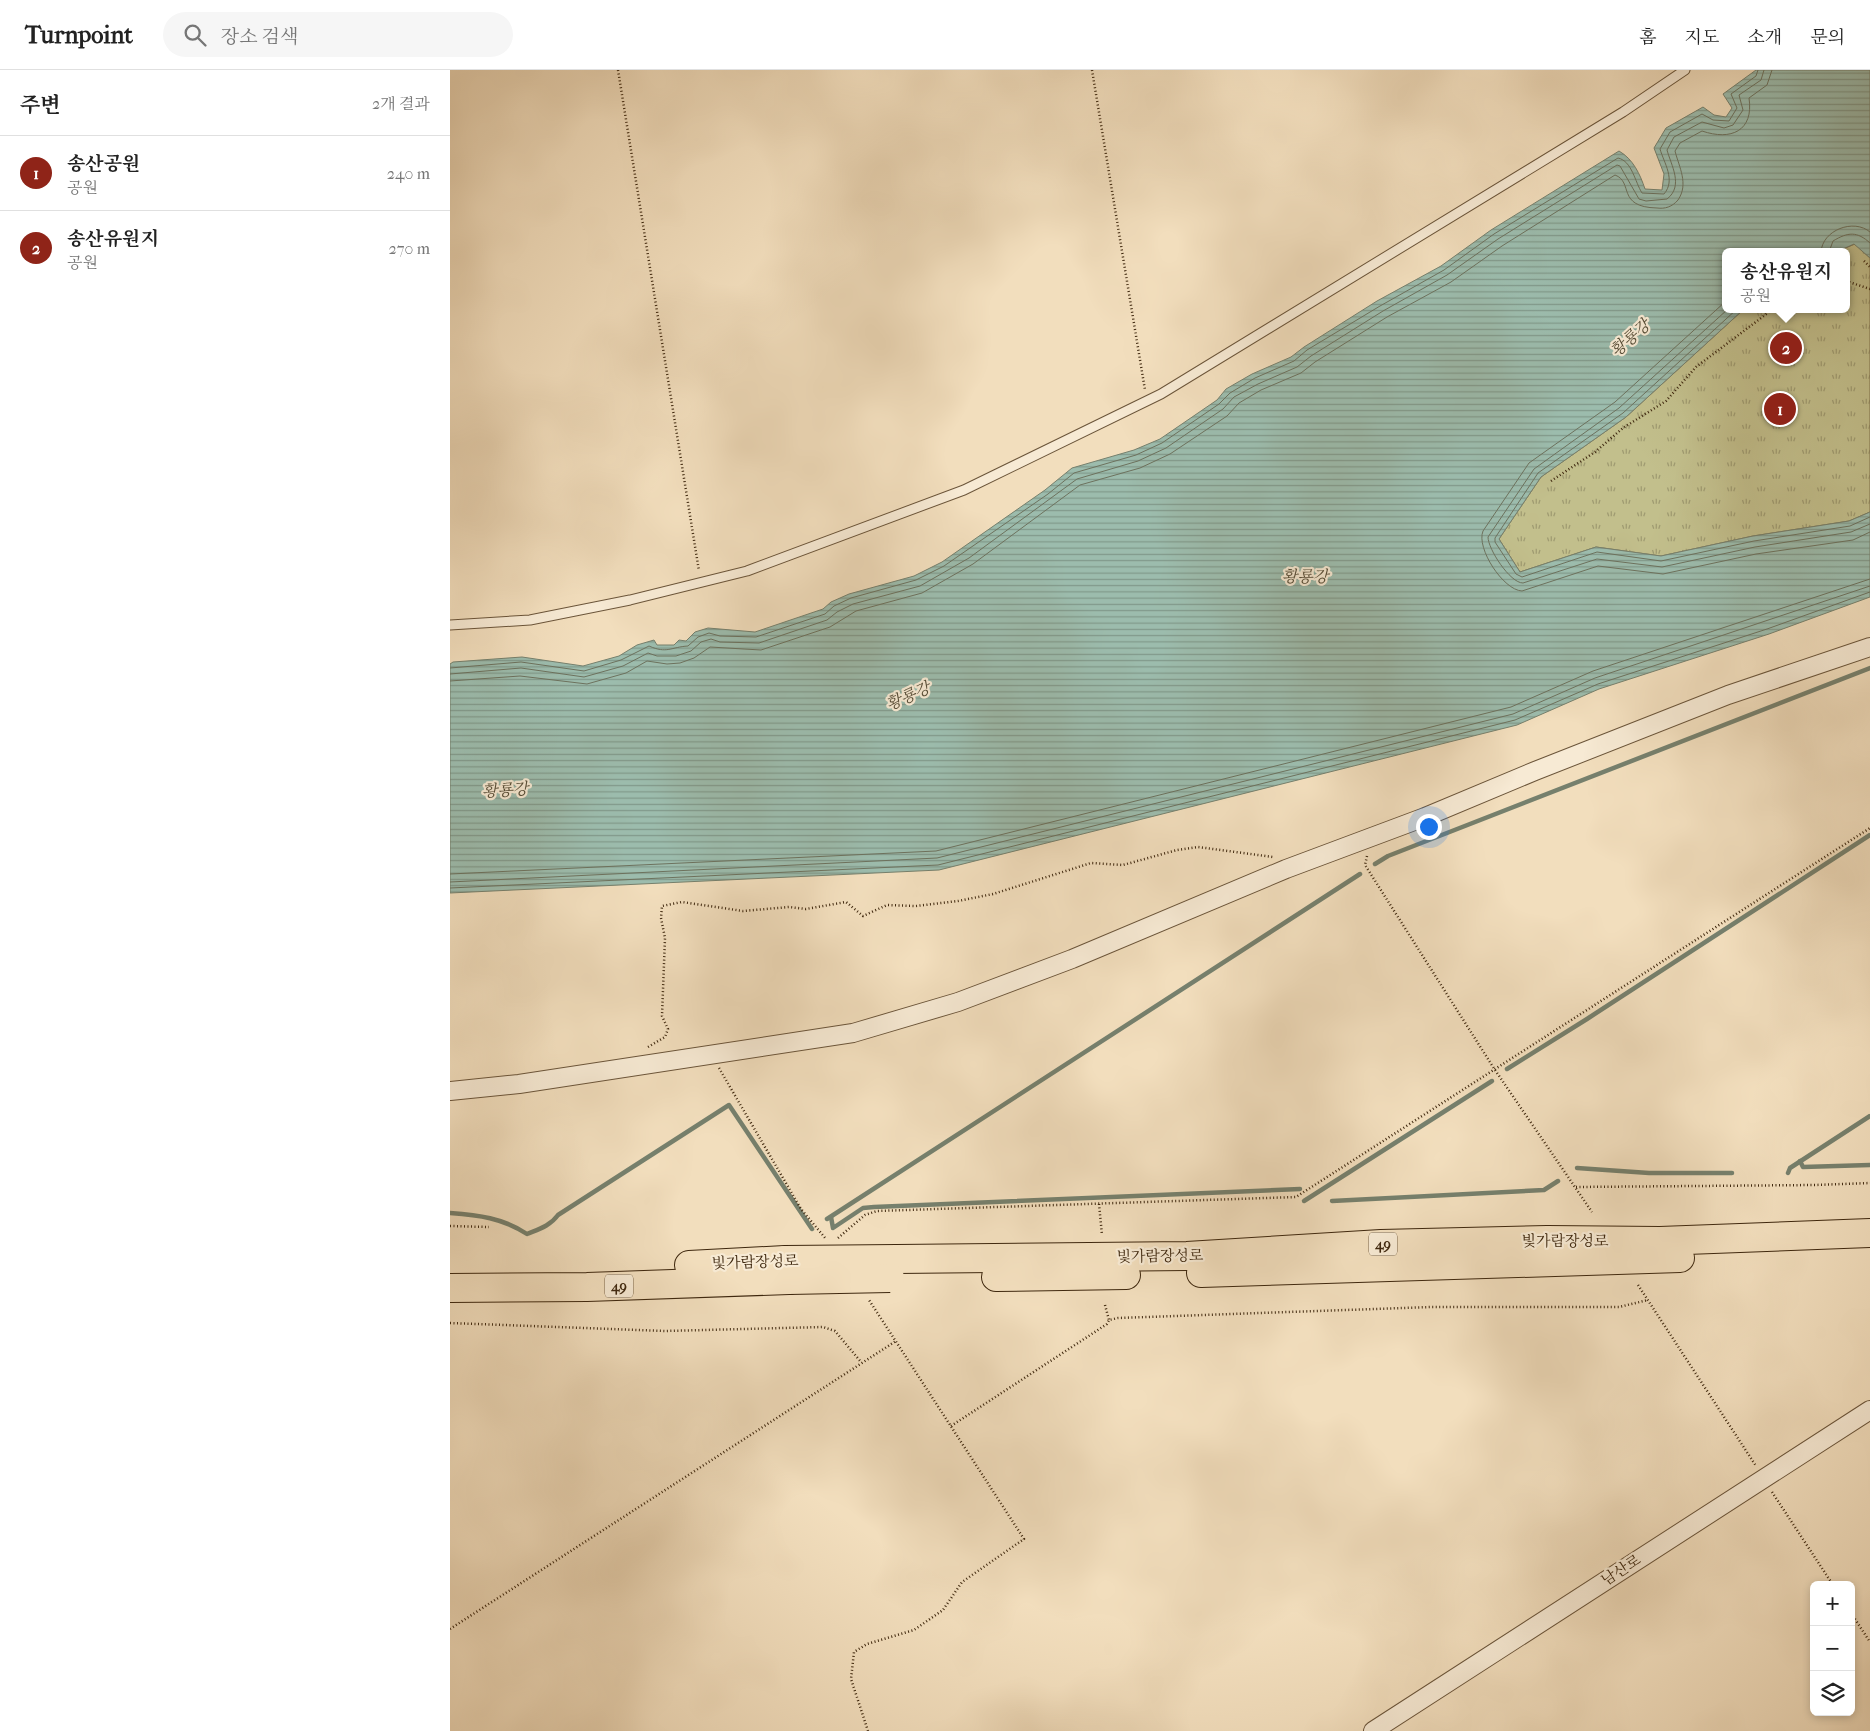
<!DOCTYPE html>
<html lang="ko">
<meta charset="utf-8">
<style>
body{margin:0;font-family:"IM FELL French Canon","Noto Serif KR",serif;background:#f6f6f6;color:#222}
.controls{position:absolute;right:15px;bottom:15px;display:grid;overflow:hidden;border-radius:8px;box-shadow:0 2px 8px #0003}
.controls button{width:45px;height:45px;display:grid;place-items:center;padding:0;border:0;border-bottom:1px solid #e0e0e0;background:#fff;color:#222;font:25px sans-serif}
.you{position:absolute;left:978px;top:756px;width:18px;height:18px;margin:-12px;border:4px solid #fff;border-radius:50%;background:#1a73e8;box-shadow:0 0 0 8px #1a73e833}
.badge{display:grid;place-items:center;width:32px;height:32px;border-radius:50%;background:#8f2418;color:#fff;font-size:16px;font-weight:700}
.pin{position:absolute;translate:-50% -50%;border:2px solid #fff;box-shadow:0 1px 5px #0006}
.popup{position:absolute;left:1272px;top:178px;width:128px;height:65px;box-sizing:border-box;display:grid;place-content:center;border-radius:8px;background:#fff;filter:drop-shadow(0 1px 4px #0005);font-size:16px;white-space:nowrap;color:#767676}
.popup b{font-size:19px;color:#222}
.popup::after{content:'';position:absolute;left:50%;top:100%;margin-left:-10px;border:10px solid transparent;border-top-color:#fff}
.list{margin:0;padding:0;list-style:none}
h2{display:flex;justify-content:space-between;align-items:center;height:65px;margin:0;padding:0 20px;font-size:21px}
h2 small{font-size:16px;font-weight:400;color:#767676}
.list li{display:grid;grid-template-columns:32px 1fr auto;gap:15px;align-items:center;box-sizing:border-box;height:75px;padding:0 20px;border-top:1px solid #e0e0e0}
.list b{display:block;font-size:19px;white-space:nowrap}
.list p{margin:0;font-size:16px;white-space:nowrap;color:#767676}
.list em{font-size:16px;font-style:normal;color:#767676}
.icon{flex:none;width:28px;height:28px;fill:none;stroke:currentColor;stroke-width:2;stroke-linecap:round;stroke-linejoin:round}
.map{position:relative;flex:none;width:1420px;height:1661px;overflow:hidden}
header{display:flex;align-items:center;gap:30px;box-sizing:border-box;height:70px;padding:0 25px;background:#fff;border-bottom:1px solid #e0e0e0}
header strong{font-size:24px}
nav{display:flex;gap:28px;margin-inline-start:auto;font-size:18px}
.search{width:350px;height:45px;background:#f6f6f6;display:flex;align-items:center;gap:12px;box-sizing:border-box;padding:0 18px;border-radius:28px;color:#767676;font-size:19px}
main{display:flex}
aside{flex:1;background:#fff}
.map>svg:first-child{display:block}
</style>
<header>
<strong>Turnpoint</strong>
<div class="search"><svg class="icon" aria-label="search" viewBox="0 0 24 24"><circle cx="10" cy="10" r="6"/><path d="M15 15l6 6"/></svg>장소 검색</div>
<nav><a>홈</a><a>지도</a><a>소개</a><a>문의</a></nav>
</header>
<main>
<aside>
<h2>주변<small>2개 결과</small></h2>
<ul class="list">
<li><span class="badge">1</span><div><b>송산공원</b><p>공원</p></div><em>240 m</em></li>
<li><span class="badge">2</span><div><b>송산유원지</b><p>공원</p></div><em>270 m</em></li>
</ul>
</aside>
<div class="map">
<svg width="1420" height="1661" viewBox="0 0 1420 1661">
<defs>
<pattern id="park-tufts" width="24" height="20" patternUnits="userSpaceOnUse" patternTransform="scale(1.25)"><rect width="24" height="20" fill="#c2bf8c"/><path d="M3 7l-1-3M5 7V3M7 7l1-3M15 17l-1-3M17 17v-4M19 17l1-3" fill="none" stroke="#9f9b71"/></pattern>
<pattern id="water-rules" width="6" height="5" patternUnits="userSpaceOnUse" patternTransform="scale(1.25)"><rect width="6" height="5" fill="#9cbcad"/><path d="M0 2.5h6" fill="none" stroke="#81998b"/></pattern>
</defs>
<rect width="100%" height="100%" fill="#f2debd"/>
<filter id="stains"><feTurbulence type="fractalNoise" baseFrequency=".004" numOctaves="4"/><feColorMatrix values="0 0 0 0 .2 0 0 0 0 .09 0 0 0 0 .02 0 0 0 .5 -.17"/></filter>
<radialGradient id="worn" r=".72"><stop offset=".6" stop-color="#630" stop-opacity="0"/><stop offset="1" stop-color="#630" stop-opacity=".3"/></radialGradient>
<!-- park -->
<path fill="url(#park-tufts)" stroke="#80734d" d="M 1405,174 L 1420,188 L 1420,442 L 1399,451 L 1303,466 L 1211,486 L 1146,477 L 1070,502 L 1049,469 L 1091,407 L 1176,347 L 1294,239 L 1396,239 L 1396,182 L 1386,182 Z"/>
<!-- water -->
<path fill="url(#water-rules)" stroke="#76806d" d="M 1306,0 L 1420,0 L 1420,188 L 1404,174 L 1386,182 L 1276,182 L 1276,239 L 1294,239 L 1176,347 L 1091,407 L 1049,469 L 1070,502 L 1146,477 L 1211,486 L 1303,466 L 1399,451 L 1420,442 L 1420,527 L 1319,564 L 1149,619 L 1067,655 L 489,800 L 0,823 L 0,594 L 3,592 L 72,587 L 133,596 L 169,586 L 187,575 L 204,570 L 207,575 L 224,575 L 229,570 L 236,571 L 245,562 L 258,558 L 305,562 L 373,539 L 381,532 L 399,524 L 464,506 L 492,492 L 595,420 L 622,398 L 684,380 L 710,369 L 767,330 L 776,319 L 802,304 L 841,287 L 854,277 L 927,231 L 991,196 L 1041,160 L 1169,81 C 1183,89 1190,104 1195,119 L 1212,120 L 1214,104 L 1204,78 L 1216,58 L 1253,37 L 1264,45 L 1276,47 L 1282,38 L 1273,24 Z"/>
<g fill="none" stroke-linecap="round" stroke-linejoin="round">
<!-- shore -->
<g stroke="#6d725e" stroke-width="1">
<path d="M 1371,182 C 1372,160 1404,148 1420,162"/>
<path d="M 1379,182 L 1383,171 C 1398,162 1407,161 1420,173"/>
<path d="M 1276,231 L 1165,332 L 1079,393 L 1033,461 C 1026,478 1053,520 1072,521 L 1148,496 L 1213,504 L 1306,484 L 1403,470 L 1420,462"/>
<path d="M 1278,239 L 1169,338 L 1084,399 L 1038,467 C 1038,479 1060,513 1073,513 L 1147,489 L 1212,497 L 1305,477 L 1401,462 L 1420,454"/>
<path d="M 1287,239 L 1173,343 L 1088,403 L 1045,468 L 1045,472 L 1066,504 L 1072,507 L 1147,482 L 1211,491 L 1304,471 L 1400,456 L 1420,447"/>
<path d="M 0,598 L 71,592 L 134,601 L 171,590 L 199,576 C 217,584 221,577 238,576 L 248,567 L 259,563 L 270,566 L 306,567 L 375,544 L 384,536 L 401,528 L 466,510 L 494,496 L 598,424 L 624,403 L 686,385 L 712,373 L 769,334 L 780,323 L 805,308 L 844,291 L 857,280 L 930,236 L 994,200 L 1044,164 L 1168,88 C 1182,91 1185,112 1192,123 L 1214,124 C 1226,110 1214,93 1210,79 L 1220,62 L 1252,44 L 1263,50 L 1279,51 L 1287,38 L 1281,24 L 1306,6 L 1308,0"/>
<path d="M 0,604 L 71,598 L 134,607 L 173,596 L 198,583 L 207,586 L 226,586 L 241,581 L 251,572 L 261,569 L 270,572 L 309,573 L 377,550 L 387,542 L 403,534 L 470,516 L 519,488 L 627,409 L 688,391 L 716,378 L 773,339 L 784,327 L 808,314 L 847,297 L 861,286 L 933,241 L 997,205 L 1048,169 L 1167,95 L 1170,96 L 1189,129 L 1196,131 L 1217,129 C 1234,116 1221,95 1217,80 L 1224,67 L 1252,52 L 1274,58 L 1283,55 L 1293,40 L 1289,25 L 1311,10 L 1314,0"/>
<path d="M 0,611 L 70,606 L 137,614 L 176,603 L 197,591 L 217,594 L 230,593 L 244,588 L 260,577 L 311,580 L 380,557 L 406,541 L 472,523 L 523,494 L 630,415 L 690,398 L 720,384 L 777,346 L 789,333 L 811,320 L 851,303 L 865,292 L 937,247 L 1001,212 L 1052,176 L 1165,105 C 1184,112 1166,137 1207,138 C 1215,139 1222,137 1228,130 C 1239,114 1229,97 1225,81 L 1230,73 L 1252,61 C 1281,71 1304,61 1299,28 L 1317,15 L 1322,0"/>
<path d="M 0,804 L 486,781 L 1061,637 L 1143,601 L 1420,509"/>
<path d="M 0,812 L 487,788 L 1063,644 L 1145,608 L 1420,516"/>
<path d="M 0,818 L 488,795 L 1065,650 L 1148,614 L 1317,559 L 1420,522"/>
</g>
<!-- stream -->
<g stroke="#76806d" stroke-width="4.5">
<path d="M 925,794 L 938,786 L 1420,598"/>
<path d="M 1057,999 L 1137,949 L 1420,765"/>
<path d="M 1350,1091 L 1353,1097 L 1420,1095"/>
<path d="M 1127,1098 L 1199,1103 L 1282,1103"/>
<path d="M 1338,1103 L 1340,1098 L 1420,1046"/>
<path d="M 854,1131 L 1042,1011"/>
<path d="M 882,1131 L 1094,1120 L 1108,1111"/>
<path d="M 0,1143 C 28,1145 53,1148 77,1164 C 89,1159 100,1156 108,1145 L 279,1035 L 362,1159"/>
<path d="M 381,1147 L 383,1158 L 413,1138 L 424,1137 L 850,1119"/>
<path d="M 377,1149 L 910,804"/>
</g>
<!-- lane casing -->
<g stroke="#6b553a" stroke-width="11">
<path id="lane" d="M 0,555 L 80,550 L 180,530 L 297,501 L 514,420 L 711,324 L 1173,42 L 1235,0"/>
</g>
<!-- street casing -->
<g stroke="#6b553a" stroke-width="20">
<g id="street">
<path d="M 0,1021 L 69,1014 L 403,963 L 508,932 L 622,889 L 836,799 L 975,747 L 1085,701 L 1278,625 L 1420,577"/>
<path d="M 923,1661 L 1420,1340"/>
</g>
</g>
<!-- highway casing -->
<g stroke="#3e270e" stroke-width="30">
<g id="highway">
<path d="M 447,1189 L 737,1186 L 931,1174 L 1097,1170 L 1210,1171 L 1420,1163"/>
<path d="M 239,1195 L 335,1190"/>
<path d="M 751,1203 L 1230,1188"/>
<path d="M 546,1207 L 676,1205"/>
<path d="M 0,1218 L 137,1217 L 339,1210"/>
</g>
</g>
<!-- path -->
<g stroke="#3e270e" stroke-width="2.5" stroke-dasharray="1 2.5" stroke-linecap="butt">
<path d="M 168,0 L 249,501"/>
<path d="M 642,0 L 695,320"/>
<path d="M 1414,191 L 1420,197"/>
<path d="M 1396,211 L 1420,219"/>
<path d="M 1101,411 L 1145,382 L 1173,358 L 1216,331 L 1246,297 L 1323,239"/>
<path d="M 917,786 L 915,795 L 1045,1000 L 1142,1142"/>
<path d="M 198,977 L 215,967 L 218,959 L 212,946 L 215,868 L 211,848 L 212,836 L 232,832 L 293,841 L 339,837 L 356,839 L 396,832 L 413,846 L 437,835 L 466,836 L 508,831 L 543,824 L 641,793 L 673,795 L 727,780 L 748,777 L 823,787"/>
<path d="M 269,998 L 351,1139 L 376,1169"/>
<path d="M 1126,1117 L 1365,1115 L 1420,1113"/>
<path d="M 649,1134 L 652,1165"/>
<path d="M 0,1156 L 39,1157"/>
<path d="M 388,1168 L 415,1145 L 427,1141 L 846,1127 L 1420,758"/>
<path d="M 1188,1215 L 1306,1396"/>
<path d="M 655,1235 L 659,1250"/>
<path d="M 0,1253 L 215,1261 L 373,1257 L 385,1261 L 411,1292"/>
<path d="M 501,1356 L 657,1254 L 659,1250 L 668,1248 L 981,1237 L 1169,1237 L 1198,1230"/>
<path d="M 1322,1422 L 1383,1515"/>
<path d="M 1401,1543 L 1420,1572"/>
<path d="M 0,1559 L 446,1271"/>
<path d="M 418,1661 L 401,1609 L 404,1582 L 417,1574 L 464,1560 L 493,1540 L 512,1512 L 574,1469 L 419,1230"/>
</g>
<!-- lane -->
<use href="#lane" stroke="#f7ead4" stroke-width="9"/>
<!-- street -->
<use href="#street" stroke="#f7ead4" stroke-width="18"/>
<!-- highway -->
<use href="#highway" stroke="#f2debd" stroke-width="28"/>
<!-- highway-bridge casing -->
<g stroke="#3e270e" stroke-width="30" stroke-linecap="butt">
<g id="highway-bridge">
<path d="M 335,1190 L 447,1189"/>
<path d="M 339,1210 L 440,1208"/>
</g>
</g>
<!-- highway-bridge -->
<use href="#highway-bridge" stroke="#f2debd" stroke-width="28"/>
</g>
<g text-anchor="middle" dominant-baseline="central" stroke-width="4.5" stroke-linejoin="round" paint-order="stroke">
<!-- shield labels -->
<g fill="#f7ead4" stroke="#766249" stroke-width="1">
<rect x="919" y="1162.5" width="28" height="23" rx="4"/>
<rect x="155" y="1204.5" width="28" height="23" rx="4"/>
</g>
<g font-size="14" font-weight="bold" fill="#3e270e">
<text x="933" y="1174">49</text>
<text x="169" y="1216">49</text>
</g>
<!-- street labels -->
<g font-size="15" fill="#3e270e" stroke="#f7ead4">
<text x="1115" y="1171">빛가람장성로</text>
<text transform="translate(710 1186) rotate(-1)">빛가람장성로</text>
<text transform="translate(305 1192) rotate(-2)">빛가람장성로</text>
<text transform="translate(1171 1500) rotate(-33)">남산로</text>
</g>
<!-- water labels -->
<g font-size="16" font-style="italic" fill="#564c36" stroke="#f7ead4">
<text transform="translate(1180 268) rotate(-42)">황룡강</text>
<text x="855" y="506">황룡강</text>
<text transform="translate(458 626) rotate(-24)">황룡강</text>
<text transform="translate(55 720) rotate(-4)">황룡강</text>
</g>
</g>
<rect width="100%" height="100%" filter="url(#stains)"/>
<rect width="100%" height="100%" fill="url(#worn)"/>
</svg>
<div class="controls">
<button>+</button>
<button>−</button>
<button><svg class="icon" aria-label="layers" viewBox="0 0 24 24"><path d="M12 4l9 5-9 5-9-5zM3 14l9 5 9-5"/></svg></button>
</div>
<div class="you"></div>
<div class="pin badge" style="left:1330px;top:339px">1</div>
<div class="pin badge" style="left:1336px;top:278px">2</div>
<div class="popup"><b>송산유원지</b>공원</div>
</div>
</main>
